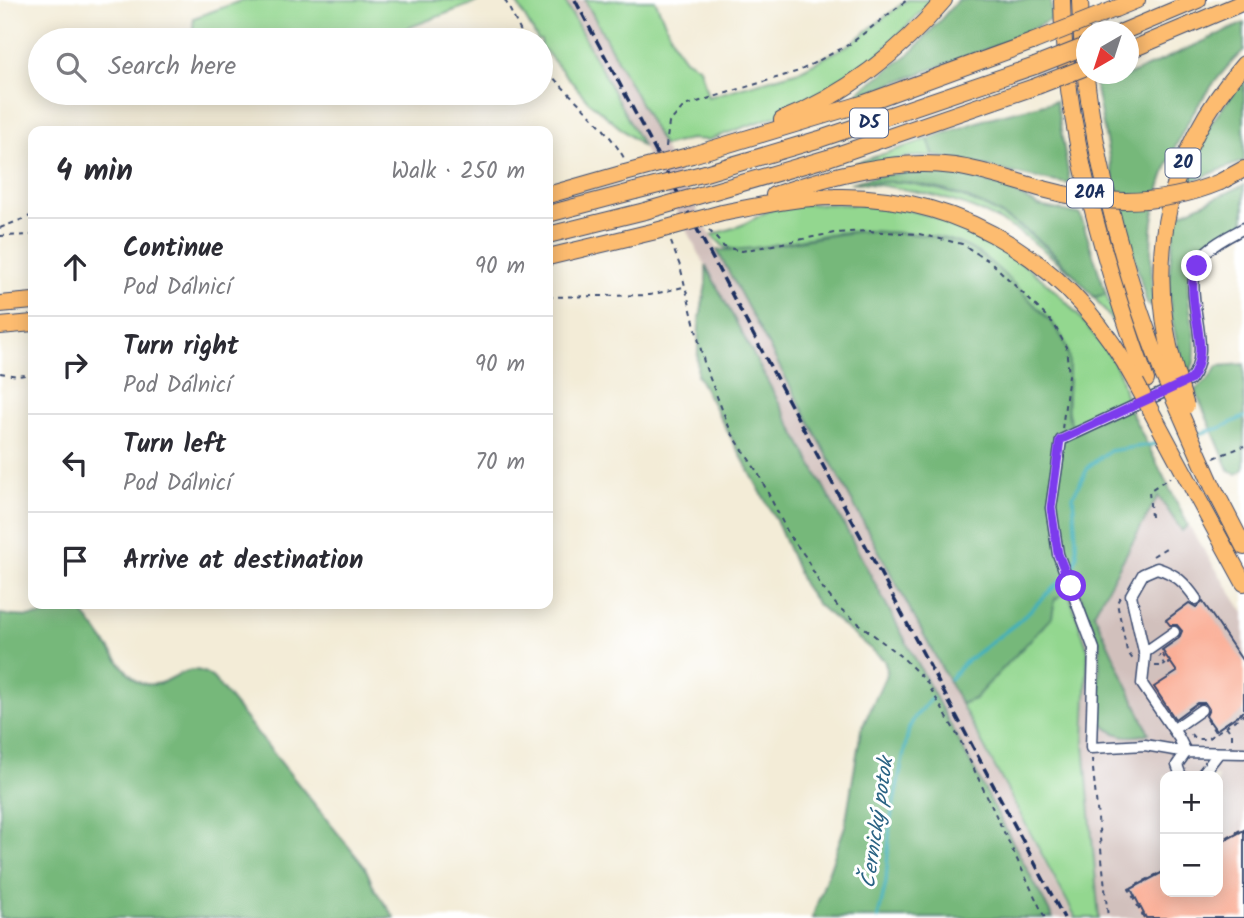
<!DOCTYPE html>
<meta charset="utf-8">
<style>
body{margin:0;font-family:Kalam,sans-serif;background:#f7f7f7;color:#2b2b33}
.controls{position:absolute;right:21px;bottom:21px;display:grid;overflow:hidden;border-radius:14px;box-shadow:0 4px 18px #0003}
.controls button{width:63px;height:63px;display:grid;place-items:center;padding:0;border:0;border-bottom:2px solid #e1e1e2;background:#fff;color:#2b2b33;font:35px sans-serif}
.compass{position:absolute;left:1076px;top:21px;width:63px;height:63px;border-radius:50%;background:#fff;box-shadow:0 4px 18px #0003;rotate:219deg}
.stop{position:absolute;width:21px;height:21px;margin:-16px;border:5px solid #7c3aed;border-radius:50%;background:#fff}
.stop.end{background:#7c3aed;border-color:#fff;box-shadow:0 2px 7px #0008}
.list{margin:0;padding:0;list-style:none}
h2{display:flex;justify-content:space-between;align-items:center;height:91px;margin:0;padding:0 28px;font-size:30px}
h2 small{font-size:23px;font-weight:400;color:#7c7c81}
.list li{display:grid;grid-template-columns:46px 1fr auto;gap:21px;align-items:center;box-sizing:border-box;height:98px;padding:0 28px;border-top:2px solid #e1e1e2}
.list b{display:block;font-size:26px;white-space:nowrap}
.list p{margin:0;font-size:23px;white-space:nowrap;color:#7c7c81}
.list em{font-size:23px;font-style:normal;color:#7c7c81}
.icon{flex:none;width:38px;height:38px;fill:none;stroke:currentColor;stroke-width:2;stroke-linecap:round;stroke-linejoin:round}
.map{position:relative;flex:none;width:1244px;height:918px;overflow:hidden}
.search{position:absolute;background:#fff;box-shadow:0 4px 18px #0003;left:28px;top:28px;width:525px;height:77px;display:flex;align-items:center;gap:18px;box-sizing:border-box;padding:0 24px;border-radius:38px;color:#7c7c81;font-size:26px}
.panel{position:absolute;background:#fff;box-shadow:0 4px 18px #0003;left:28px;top:126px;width:525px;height:483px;border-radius:14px}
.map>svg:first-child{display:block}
</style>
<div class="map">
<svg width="1244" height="918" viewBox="0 0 1244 918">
<rect width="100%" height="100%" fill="#fff"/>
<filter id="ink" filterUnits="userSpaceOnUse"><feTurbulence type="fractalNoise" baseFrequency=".0143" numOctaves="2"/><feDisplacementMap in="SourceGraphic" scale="14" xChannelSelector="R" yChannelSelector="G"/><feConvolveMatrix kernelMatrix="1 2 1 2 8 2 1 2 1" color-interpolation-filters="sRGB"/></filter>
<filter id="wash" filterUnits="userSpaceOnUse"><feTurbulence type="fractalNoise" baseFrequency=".00686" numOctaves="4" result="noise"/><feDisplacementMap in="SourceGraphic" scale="28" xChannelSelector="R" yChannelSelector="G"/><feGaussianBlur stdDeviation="1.57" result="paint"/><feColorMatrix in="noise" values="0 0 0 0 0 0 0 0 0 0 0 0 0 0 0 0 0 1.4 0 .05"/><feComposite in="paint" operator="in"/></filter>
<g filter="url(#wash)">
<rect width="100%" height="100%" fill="#f3ecd7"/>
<!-- industrial -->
<g fill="#d1c0bc" fill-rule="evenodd">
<path d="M 564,0 L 585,0 L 1074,918 L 1053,918 Z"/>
<path d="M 1158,495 L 1181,531 L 1188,525 L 1244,613 L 1244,918 L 1099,918 L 1084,743 L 1088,650 L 1083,634 ZM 1165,776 L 1218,776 L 1218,892 L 1165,892 Z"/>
</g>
<!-- green -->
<g fill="#93d78f" stroke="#578376" stroke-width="2">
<path d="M 243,0 L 482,0 L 376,40 L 192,40 L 194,18 Z"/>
<path d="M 515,0 L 564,0 L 643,147 L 588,101 L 541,46 L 541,40 L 538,40 Z"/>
<path d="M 585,0 L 655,0 L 675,45 L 685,59 L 700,68 L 708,97 L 799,71 L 850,44 L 907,0 L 932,0 L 879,55 L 834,87 L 784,113 L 708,140 L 690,139 L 663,146 Z"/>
<path d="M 928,139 L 934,156 L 910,157 L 856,167 L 856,163 Z"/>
<path d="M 883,180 C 962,187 1018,216 1073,274 C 1054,259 1036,243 1016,230 C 969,200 915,189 860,183 Z"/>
<path d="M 805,204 C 843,205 880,203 917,212 C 989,230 1054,280 1097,339 C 1105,349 1116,363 1120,375 C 1123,385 1125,396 1128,406 L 1082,426 L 1073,426 L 1067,416 L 1069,375 L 1066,347 L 919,234 L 867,231 L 834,233 L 742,251 L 724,247 L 712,235 L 742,225 L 772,209 Z"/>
<path d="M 1106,294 L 1117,327 L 1094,297 Z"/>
<path d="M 1068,591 L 1088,650 L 1084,743 L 1099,918 L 1076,918 L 961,704 L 975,699 L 1055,599 Z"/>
</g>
<!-- forest -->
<g fill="#76b87a" stroke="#48746c" stroke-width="2">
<path d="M 958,0 L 1051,0 L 1052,19 L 1006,42 L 859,96 L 857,93 L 913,51 Z"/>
<path d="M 1244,23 L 1244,50 C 1199,92 1165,154 1154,214 C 1149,244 1152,276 1153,306 L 1147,304 L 1115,187 L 1095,84 L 1125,77 Z"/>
<path d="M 1244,79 L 1244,161 L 1184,184 L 1211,123 Z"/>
<path d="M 1056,101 L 1070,184 C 1024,178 980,163 934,156 L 928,139 L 989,118 Z"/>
<path d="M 907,173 L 931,173 L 969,177 L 1004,187 L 1039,206 L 1080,214 L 1106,294 L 1094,297 C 1078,280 1063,261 1046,246 C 1009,214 958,189 909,183 C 889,180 870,184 850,183 L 882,175 Z"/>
<path d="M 1244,185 L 1244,223 C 1230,231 1213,237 1201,249 C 1172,276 1201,328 1194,362 C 1193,367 1189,372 1186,376 C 1183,360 1177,345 1174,329 C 1165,290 1170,253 1177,215 Z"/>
<path d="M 867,231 C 895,233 938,233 963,245 C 990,257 1009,280 1030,300 C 1043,314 1059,327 1066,346 C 1075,371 1059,403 1073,426 L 1082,426 L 1128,406 L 1188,525 L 1182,531 L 1158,496 L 1094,613 L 1149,733 C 1128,740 1112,736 1098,719 L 1100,644 L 1080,595 L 1069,591 L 1055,599 L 1052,617 L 974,699 L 961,704 L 717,250 C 767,251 816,234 867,231 Z"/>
<path d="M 706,266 L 736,322 L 1053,918 L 812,918 L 845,826 L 861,730 L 886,675 L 887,669 L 884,660 L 818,605 L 803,584 L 776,520 L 697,375 L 699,324 L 706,284 Z"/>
<path d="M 1244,364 L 1244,469 L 1237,474 L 1230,472 L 1195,390 L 1208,380 L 1218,366 Z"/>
<path d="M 73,609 L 81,611 C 95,625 126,678 141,683 C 172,692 184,654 213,678 L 365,867 L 375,890 L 395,918 L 0,918 L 0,614 C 24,619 49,617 73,609 Z"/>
</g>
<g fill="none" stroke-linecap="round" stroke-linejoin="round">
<!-- stream -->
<g stroke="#41b0bc" stroke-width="3.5">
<path d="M 1194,435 L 1220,428 L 1244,417"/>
<path d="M 950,679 L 963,664 L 1018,622 L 1072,570 L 1077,556 L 1073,496 L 1089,466 L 1109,451 L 1162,443"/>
<path d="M 878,918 L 886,882 L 890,822 L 909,728 L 915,717 L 931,699"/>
</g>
</g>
<g id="blocks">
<!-- building -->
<g fill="#faaf97">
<path d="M 1203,602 L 1244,663 L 1244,711 L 1216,730 L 1206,716 L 1209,709 L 1205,703 L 1197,703 L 1175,719 L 1154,687 L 1177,672 L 1162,650 L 1179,638 L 1182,631 L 1177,625 L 1170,625 L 1166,620 L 1189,603 L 1196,607 Z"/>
<path d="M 1244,830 L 1244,918 L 1146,918 L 1131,889 L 1165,871 L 1165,892 L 1218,892 L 1218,844 Z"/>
</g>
</g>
</g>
<g filter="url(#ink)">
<use href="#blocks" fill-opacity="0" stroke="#3b4b70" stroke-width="2"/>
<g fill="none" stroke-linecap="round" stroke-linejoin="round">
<!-- minor casing -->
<g stroke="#3b4b70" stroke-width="13">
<g id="minor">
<path d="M 1144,653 L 1174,632"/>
<path d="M 1174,729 L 1201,710"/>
<path d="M 1186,752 L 1145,745 L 1091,748 L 1094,649 L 1058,554 L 1051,508 L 1061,440 L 1190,380 C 1219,343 1172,286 1207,251 C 1218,241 1231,235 1244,228"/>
<path d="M 1186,752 L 1179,738 L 1142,684 L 1145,656 L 1131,595 L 1143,574 L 1157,568 C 1176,574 1185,583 1196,599"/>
<path d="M 1181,776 L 1177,765 L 1186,752 L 1244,753"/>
<path d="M 1201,776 L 1218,754"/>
</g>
</g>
<!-- highway casing -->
<g stroke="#3b4b70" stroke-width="18">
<g id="highway">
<path d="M 1062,0 C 1064,127 1103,261 1146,380"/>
<path d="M 1080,0 C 1083,121 1119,261 1163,374"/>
<path d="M 1115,9 L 1137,0"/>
<path d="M 1122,32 L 1198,0"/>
<path d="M 1128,51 L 1244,2"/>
<path d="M 782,120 C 844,96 901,51 944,0"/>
<path d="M 692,155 L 865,103 L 1032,42"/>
<path d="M 702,174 L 820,139 L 1035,66"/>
<path d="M 1220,182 L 1244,169"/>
<path d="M 711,192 L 828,158 L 1037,86"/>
<path d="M 548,195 L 625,173"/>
<path d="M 774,195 C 831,175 894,158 954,166 C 984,170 1014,181 1043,189"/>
<path d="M 722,213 C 759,206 796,197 834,197 C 967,194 1075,267 1136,383"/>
<path d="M 548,214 L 635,191"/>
<path d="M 548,235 L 645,211"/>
<path d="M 548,257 L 656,231"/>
<path d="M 0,304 L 33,301"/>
<path d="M 0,326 L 33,323"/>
<path d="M 1175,370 C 1143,258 1168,151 1244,64"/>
<path d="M 1212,485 L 1244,547"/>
<path d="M 1195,493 L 1244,583"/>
</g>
</g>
<!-- path -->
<g stroke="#3b4b70" stroke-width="2" stroke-dasharray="5 5" stroke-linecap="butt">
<path d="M 505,0 L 525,40"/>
<path d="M 541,64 C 567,95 603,121 624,158"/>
<path d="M 666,147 L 669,123 L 684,106 L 799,71 L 850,44 L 907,0"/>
<path d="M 0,228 L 33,215"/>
<path d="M 709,230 L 724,247 L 742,251 L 834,233 L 867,231 L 919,234 L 962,244 L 992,263 L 1054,324 L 1066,347 L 1069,375 L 1062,429"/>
<path d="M 0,236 L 33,235"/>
<path d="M 671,242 L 680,266 L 705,366 L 731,432 L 758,473 L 789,535 L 805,556 L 821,586 L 838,607 L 904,659 L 926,681 L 959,738 L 1045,918"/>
<path d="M 548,297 L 650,295 L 683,287"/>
<path d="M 0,373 L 18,376 L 33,374"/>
<path d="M 1214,458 L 1244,446"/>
<path d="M 1151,517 L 1149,491 L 1170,477"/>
<path d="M 1153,556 L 1166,548"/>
<path d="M 1120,597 L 1117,603 L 1127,651 L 1134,661"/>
<path d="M 1162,654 L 1169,664 L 1170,663"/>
<path d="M 1155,666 L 1165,666 L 1159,655"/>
<path d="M 1207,719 L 1215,732"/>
<path d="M 1226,726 L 1232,734 L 1232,742"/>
<path d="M 1191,734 L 1195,739 L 1207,739 L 1244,714"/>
<path d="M 1092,759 L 1108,918"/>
<path d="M 1218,842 L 1244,828"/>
<path d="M 1144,918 L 1129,889 L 1165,870"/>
</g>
<!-- minor -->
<use href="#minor" stroke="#fff" stroke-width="10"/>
<!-- highway -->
<use href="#highway" stroke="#fdbc70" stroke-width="16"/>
<!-- rail -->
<path stroke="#1b2f5e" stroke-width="3.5" stroke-dasharray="10 5" stroke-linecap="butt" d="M 575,0 L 1064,918"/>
<!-- highway-bridge casing -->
<g stroke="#3b4b70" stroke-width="18" stroke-linecap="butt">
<g id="highway-bridge">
<path d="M 1032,42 L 1115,9"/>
<path d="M 1035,66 L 1086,46"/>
<path d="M 1037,86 L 1086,67"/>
<path d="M 625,173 L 692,155"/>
<path d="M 1043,189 C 1103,206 1162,206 1220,182"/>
<path d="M 635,191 L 702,174"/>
<path d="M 645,211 L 711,192"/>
<path d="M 656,231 L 722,213"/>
<path d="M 1175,370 L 1186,406"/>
<path d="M 1163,374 L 1212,485"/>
<path d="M 1136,383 L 1195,493"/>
</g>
</g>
<!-- highway-bridge -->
<use href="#highway-bridge" stroke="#fdbc70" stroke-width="16"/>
</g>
</g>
<g fill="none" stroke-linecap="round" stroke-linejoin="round" filter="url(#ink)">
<!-- route -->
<path stroke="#7c3aed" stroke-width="9" d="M 1071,586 L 1058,554 L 1051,508 L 1060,440 L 1190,380 C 1212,351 1190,315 1193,282 C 1193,277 1196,271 1197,266"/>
</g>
<g text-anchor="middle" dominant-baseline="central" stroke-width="6" stroke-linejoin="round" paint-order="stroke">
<!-- shield labels -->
<g fill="#fff" stroke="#5f6d8e" stroke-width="2">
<rect x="850" y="108.5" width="38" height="29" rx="5"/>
<rect x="1165.5" y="148.5" width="35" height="29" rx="5"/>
<rect x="1067" y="178.5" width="46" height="29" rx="5"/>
</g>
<g font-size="18" font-weight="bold" fill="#1b2f5e">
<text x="869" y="123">D5</text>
<text x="1183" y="163">20</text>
<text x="1090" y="193">20A</text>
</g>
<!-- water labels -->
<g font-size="21" font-style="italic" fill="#2a6384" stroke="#fff">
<text transform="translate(878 823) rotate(-82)">Černický potok</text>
</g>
</g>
</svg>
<div class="controls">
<button>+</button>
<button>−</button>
</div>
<svg class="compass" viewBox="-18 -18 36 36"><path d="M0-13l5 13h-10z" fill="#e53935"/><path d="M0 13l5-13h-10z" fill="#7c7c81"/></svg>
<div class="stop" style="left:1071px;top:586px"></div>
<div class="stop end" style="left:1197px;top:266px"></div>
<div class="search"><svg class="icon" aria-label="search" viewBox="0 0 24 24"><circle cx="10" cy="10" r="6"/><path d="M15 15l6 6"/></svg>Search here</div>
<section class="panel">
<h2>4 min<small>Walk · 250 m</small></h2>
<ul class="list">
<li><svg class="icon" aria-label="ahead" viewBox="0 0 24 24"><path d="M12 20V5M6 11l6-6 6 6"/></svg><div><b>Continue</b><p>Pod Dálnicí</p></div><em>90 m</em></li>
<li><svg class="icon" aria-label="right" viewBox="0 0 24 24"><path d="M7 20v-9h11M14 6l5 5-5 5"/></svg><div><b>Turn right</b><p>Pod Dálnicí</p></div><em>90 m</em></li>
<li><svg class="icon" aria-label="left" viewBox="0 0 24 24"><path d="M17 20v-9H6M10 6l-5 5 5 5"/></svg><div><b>Turn left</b><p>Pod Dálnicí</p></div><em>70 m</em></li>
<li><svg class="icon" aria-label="arrive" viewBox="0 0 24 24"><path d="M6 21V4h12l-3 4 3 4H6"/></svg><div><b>Arrive at destination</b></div></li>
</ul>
</section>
</div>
